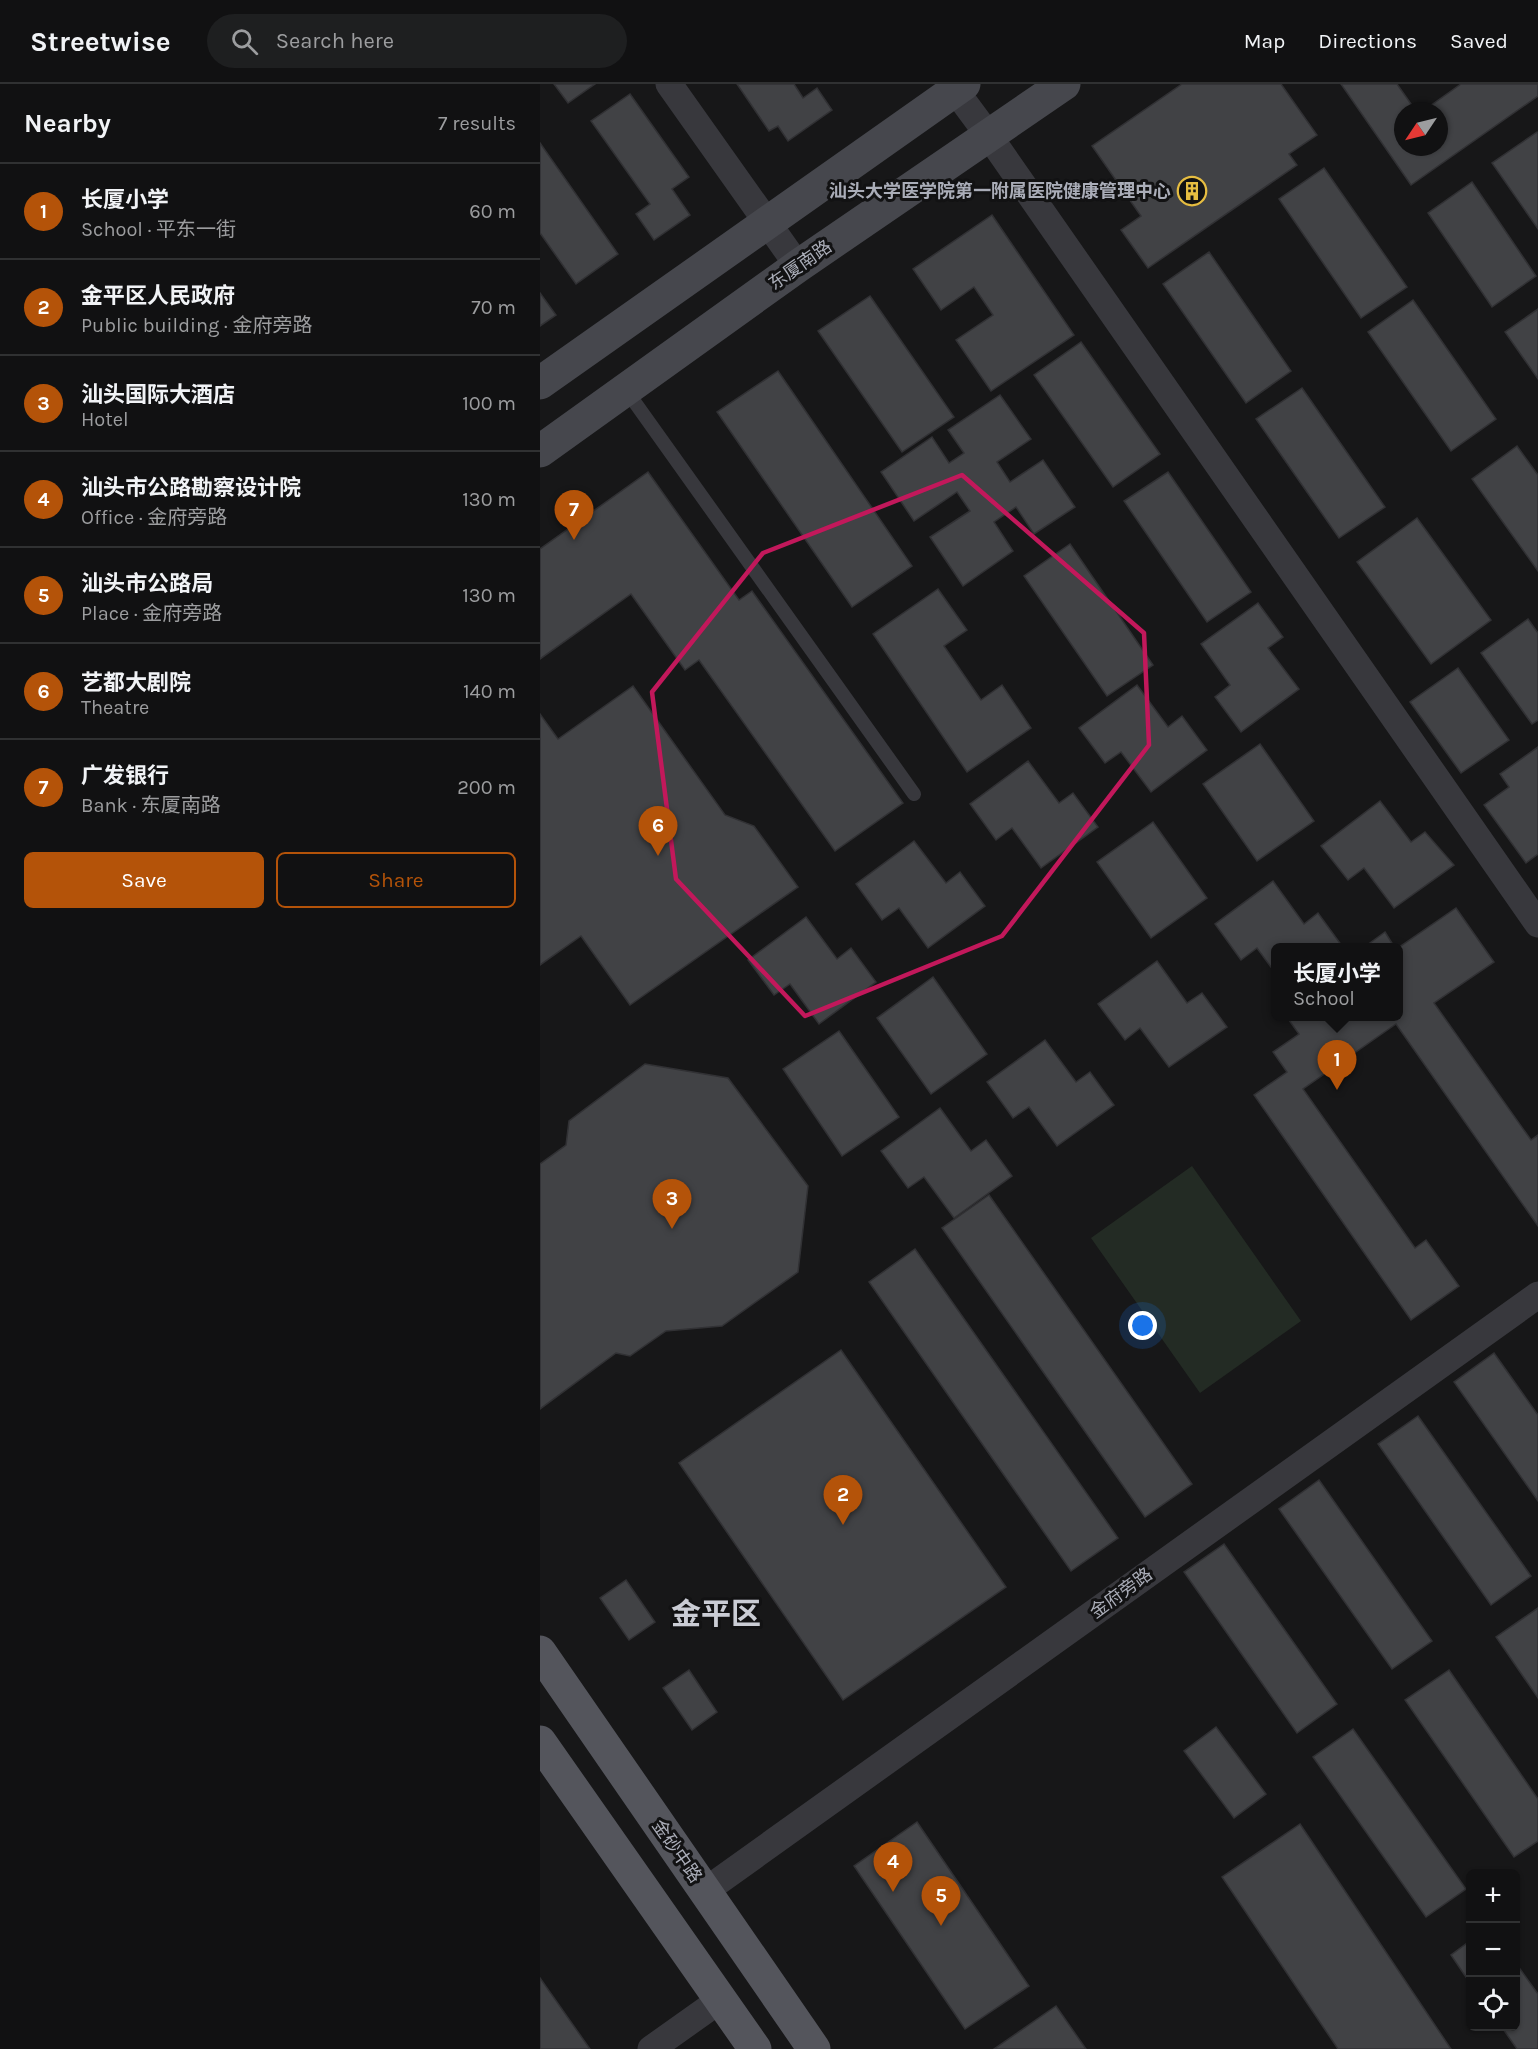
<!DOCTYPE html>
<meta charset="utf-8">
<style>
body{margin:0;font-family:Karla,"Noto Sans SC",sans-serif;background:#1e1f20;color:#f1f3f6}
.controls{position:absolute;right:18px;bottom:18px;display:grid;overflow:hidden;border-radius:9px;box-shadow:0 2px 4px #0004}
.controls button{width:54px;height:54px;display:grid;place-items:center;padding:0;border:0;border-bottom:2px solid #303132;background:#111112;color:#f1f3f6;font:30px sans-serif}
.compass{position:absolute;left:854px;top:18px;width:54px;height:54px;border-radius:50%;background:#111112;box-shadow:0 2px 4px #0004;rotate:235deg}
.you{position:absolute;left:603px;top:1242px;width:21px;height:21px;margin:-15px;border:4px solid #fff;border-radius:50%;background:#1a73e8;box-shadow:0 0 0 9px #1a73e833}
.badge{display:grid;place-items:center;width:39px;height:39px;border-radius:50%;background:#b45309;color:#fff;font-size:20px;font-weight:700}
.pin{position:absolute;translate:-50% -50px;filter:drop-shadow(0 2px 3px #0008)}
.pin::after{content:'';position:absolute;top:32px;width:21px;height:18px;background:inherit;clip-path:polygon(0 0,100% 0,50% 100%)}
.popup{position:absolute;left:731px;top:859px;width:132px;height:78px;box-sizing:border-box;display:grid;place-content:center;border-radius:9px;background:#111112;filter:drop-shadow(0 2px 4px #0005);font-size:20px;white-space:nowrap;color:#9c9d9f}
.popup b{font-size:22px;color:#f1f3f6}
.popup::after{content:'';position:absolute;left:50%;top:100%;margin-left:-12px;border:12px solid transparent;border-top-color:#111112}
.list{margin:0;padding:0;list-style:none}
h2{display:flex;justify-content:space-between;align-items:center;height:78px;margin:0;padding:0 24px;font-size:26px}
h2 small{font-size:20px;font-weight:400;color:#9c9d9f}
.list li{display:grid;grid-template-columns:39px 1fr auto;gap:18px;align-items:center;box-sizing:border-box;height:96px;padding:0 24px;border-top:2px solid #303132}
.list b{display:block;font-size:22px;white-space:nowrap}
.list p{margin:0;font-size:20px;white-space:nowrap;color:#9c9d9f}
.list em{font-size:20px;font-style:normal;color:#9c9d9f}
.actions{display:flex;gap:12px;padding:18px 24px}
.actions a{flex:1;padding:14px 0;border:2px solid #b45309;border-radius:9px;text-align:center;font-size:21px;color:#b45309}
.actions .main{background:#b45309;color:#fff}
.icon{flex:none;width:33px;height:33px;fill:none;stroke:currentColor;stroke-width:2;stroke-linecap:round;stroke-linejoin:round}
.map{position:relative;flex:none;width:998px;height:1965px;overflow:hidden}
header{display:flex;align-items:center;gap:36px;box-sizing:border-box;height:84px;padding:0 30px;background:#111112;border-bottom:2px solid #303132}
header strong{font-size:28px}
nav{display:flex;gap:33px;margin-inline-start:auto;font-size:21px}
.search{width:420px;height:54px;background:#1e1f20;display:flex;align-items:center;gap:15px;box-sizing:border-box;padding:0 21px;border-radius:33px;color:#9c9d9f;font-size:22px}
main{display:flex}
aside{flex:1;background:#111112}
.map>svg:first-child{display:block}
</style>
<header>
<strong>Streetwise</strong>
<div class="search"><svg class="icon" aria-label="search" viewBox="0 0 24 24"><circle cx="10" cy="10" r="6"/><path d="M15 15l6 6"/></svg>Search here</div>
<nav><a>Map</a><a>Directions</a><a>Saved</a></nav>
</header>
<main>
<aside>
<h2>Nearby<small>7 results</small></h2>
<ul class="list">
<li><span class="badge">1</span><div><b>长厦小学</b><p>School · 平东一街</p></div><em>60 m</em></li>
<li><span class="badge">2</span><div><b>金平区人民政府</b><p>Public building · 金府旁路</p></div><em>70 m</em></li>
<li><span class="badge">3</span><div><b>汕头国际大酒店</b><p>Hotel</p></div><em>100 m</em></li>
<li><span class="badge">4</span><div><b>汕头市公路勘察设计院</b><p>Office · 金府旁路</p></div><em>130 m</em></li>
<li><span class="badge">5</span><div><b>汕头市公路局</b><p>Place · 金府旁路</p></div><em>130 m</em></li>
<li><span class="badge">6</span><div><b>艺都大剧院</b><p>Theatre</p></div><em>140 m</em></li>
<li><span class="badge">7</span><div><b>广发银行</b><p>Bank · 东厦南路</p></div><em>200 m</em></li>
</ul>
<div class="actions"><a class="main">Save</a><a>Share</a></div>
</aside>
<div class="map">
<svg width="998" height="1965" viewBox="0 0 998 1965">
<rect width="100%" height="100%" fill="#171718"/>
<!-- green -->
<path fill="#232b24" d="M 652,1082 L 761,1237 L 660,1309 L 551,1154 Z"/>
<!-- building -->
<g fill="#414245" stroke="#313134" stroke-width="1.5">
<path d="M 14,0 L 55,0 L 28,19 Z"/>
<path d="M 197,0 L 254,0 L 263,14 L 277,4 L 292,26 L 248,57 L 238,42 L 229,47 Z"/>
<path d="M 642,0 L 741,0 L 777,51 L 749,70 L 757,81 L 608,184 L 581,146 L 601,132 L 552,62 Z"/>
<path d="M 801,0 L 857,0 L 876,27 L 863,27 L 863,63 L 899,63 L 899,27 L 883,27 L 921,0 L 998,0 L 998,12 L 871,101 Z"/>
<path d="M 90,10 L 149,93 L 132,105 L 150,131 L 114,156 L 96,130 L 110,120 L 51,37 Z"/>
<path d="M 997,48 L 998,50 L 998,145 L 952,79 Z"/>
<path d="M 0,59 L 78,170 L 36,200 L 0,149 Z"/>
<path d="M 784,84 L 867,203 L 821,234 L 739,115 Z"/>
<path d="M 932,98 L 996,192 L 952,223 L 888,129 Z"/>
<path d="M 452,131 L 534,251 L 451,307 L 416,256 L 453,231 L 434,203 L 401,226 L 373,185 Z"/>
<path d="M 669,168 L 751,287 L 706,319 L 623,200 Z"/>
<path d="M 0,209 L 16,231 L 0,242 Z"/>
<path d="M 330,212 L 414,333 L 362,368 L 278,247 Z"/>
<path d="M 873,216 L 956,335 L 911,367 L 828,248 Z"/>
<path d="M 998,225 L 998,295 L 965,248 Z"/>
<path d="M 541,258 L 620,370 L 573,403 L 494,291 Z"/>
<path d="M 238,287 L 372,482 L 312,523 L 177,328 Z"/>
<path d="M 762,304 L 845,423 L 799,454 L 716,335 Z"/>
<path d="M 460,311 L 491,355 L 457,378 L 470,398 L 503,376 L 535,423 L 494,450 L 476,423 L 454,438 L 473,467 L 423,502 L 390,453 L 430,427 L 417,408 L 374,437 L 341,388 L 392,353 L 409,379 L 424,369 L 408,346 Z"/>
<path d="M 977,362 L 998,391 L 998,487 L 932,395 Z"/>
<path d="M 108,388 L 199,516 L 212,507 L 363,719 L 295,767 L 159,576 L 145,586 L 91,510 L 0,575 L 0,465 Z"/>
<path d="M 628,388 L 711,508 L 667,538 L 584,417 Z"/>
<path d="M 877,434 L 951,536 L 891,580 L 817,478 Z"/>
<path d="M 530,460 L 613,581 L 567,612 L 484,492 Z"/>
<path d="M 398,505 L 427,546 L 404,562 L 441,616 L 462,601 L 491,644 L 427,688 L 333,550 Z"/>
<path d="M 718,519 L 743,553 L 728,564 L 759,605 L 701,648 L 675,613 L 690,601 L 661,560 Z"/>
<path d="M 988,535 L 998,549 L 998,636 L 992,640 L 941,569 Z"/>
<path d="M 918,584 L 969,656 L 921,689 L 870,618 Z"/>
<path d="M 597,601 L 628,643 L 642,632 L 667,666 L 611,708 L 581,668 L 565,679 L 539,644 Z"/>
<path d="M 93,602 L 185,731 L 214,742 L 258,803 L 90,921 L 41,852 L 0,881 L 0,630 L 18,655 Z"/>
<path d="M 720,660 L 774,737 L 717,777 L 663,700 Z"/>
<path d="M 998,663 L 998,770 L 986,779 L 944,721 L 969,703 L 960,690 Z"/>
<path d="M 488,677 L 519,719 L 533,709 L 558,743 L 501,784 L 472,744 L 456,756 L 430,720 Z"/>
<path d="M 840,717 L 871,758 L 885,748 L 914,781 L 854,824 L 824,784 L 808,796 L 781,762 Z"/>
<path d="M 613,738 L 667,814 L 611,854 L 557,778 Z"/>
<path d="M 374,757 L 406,799 L 420,788 L 445,822 L 388,864 L 359,824 L 342,836 L 316,800 Z"/>
<path d="M 733,797 L 764,840 L 778,829 L 802,862 L 800,864 L 736,864 L 736,890 L 717,864 L 701,876 L 675,840 Z"/>
<path d="M 916,824 L 954,878 L 894,919 L 991,1056 L 998,1051 L 998,1142 L 856,940 L 763,1005 L 875,1164 L 886,1156 L 919,1202 L 871,1236 L 714,1011 L 747,988 L 733,968 L 759,950 L 746,932 L 858,932 L 858,864 Z"/>
<path d="M 266,833 L 297,875 L 311,864 L 336,898 L 279,940 L 250,900 L 234,911 L 208,876 Z"/>
<path d="M 845,848 L 855,864 L 823,864 Z"/>
<path d="M 617,877 L 647,919 L 662,909 L 687,943 L 629,983 L 600,944 L 585,956 L 558,920 Z"/>
<path d="M 393,893 L 447,970 L 391,1010 L 337,934 Z"/>
<path d="M 299,947 L 359,1033 L 302,1072 L 243,985 Z"/>
<path d="M 505,956 L 536,998 L 550,988 L 574,1021 L 517,1062 L 489,1023 L 473,1034 L 447,998 Z"/>
<path d="M 105,980 L 188,994 L 268,1102 L 258,1188 L 182,1242 L 126,1247 L 90,1272 L 76,1269 L 0,1325 L 0,1080 L 26,1061 L 29,1037 Z"/>
<path d="M 400,1024 L 431,1067 L 446,1056 L 472,1092 L 414,1134 L 384,1093 L 368,1104 L 341,1067 Z"/>
<path d="M 449,1111 L 652,1400 L 605,1433 L 402,1144 Z"/>
<path d="M 375,1165 L 578,1454 L 531,1487 L 329,1198 Z"/>
<path d="M 301,1266 L 466,1503 L 303,1616 L 139,1379 Z"/>
<path d="M 954,1269 L 998,1331 L 998,1417 L 914,1298 Z"/>
<path d="M 878,1332 L 991,1492 L 951,1521 L 838,1360 Z"/>
<path d="M 779,1396 L 892,1557 L 852,1585 L 739,1425 Z"/>
<path d="M 684,1460 L 797,1620 L 757,1649 L 644,1488 Z"/>
<path d="M 86,1496 L 115,1538 L 89,1556 L 60,1514 Z"/>
<path d="M 998,1524 L 998,1614 L 956,1553 Z"/>
<path d="M 149,1586 L 177,1628 L 152,1646 L 123,1604 Z"/>
<path d="M 909,1586 L 998,1715 L 998,1757 L 974,1773 L 865,1616 Z"/>
<path d="M 676,1643 L 726,1710 L 694,1734 L 644,1667 Z"/>
<path d="M 813,1645 L 926,1805 L 886,1833 L 773,1673 Z"/>
<path d="M 377,1738 L 489,1902 L 425,1945 L 314,1782 Z"/>
<path d="M 760,1740 L 911,1965 L 798,1965 L 682,1793 Z"/>
<path d="M 930,1857 L 930,1899 L 911,1871 Z"/>
<path d="M 975,1878 L 998,1910 L 998,1965 L 977,1965 L 961,1942 L 975,1942 Z"/>
<path d="M 0,1894 L 50,1965 L 0,1965 Z"/>
<path d="M 516,1922 L 546,1965 L 454,1965 Z"/>
</g>
<g fill="none" stroke-linecap="round" stroke-linejoin="round">
<!-- lane -->
<path stroke="#38383d" stroke-width="14" d="M 86,306 L 374,710"/>
<!-- street -->
<g stroke="#38383d" stroke-width="27">
<path d="M 129,0 L 258,182"/>
<path d="M 415,6 L 449,52 L 998,840"/>
<path d="M 165,1807 L 998,1211"/>
<path d="M 111,1965 L 180,1916"/>
</g>
<!-- secondary -->
<g stroke="#46474d" stroke-width="33">
<path d="M 0,299 L 424,0"/>
<path d="M 0,367 L 258,182 L 524,0"/>
</g>
<!-- primary -->
<g stroke="#54555c" stroke-width="33">
<path d="M 0,1568 L 274,1965"/>
<path d="M 0,1658 L 215,1965"/>
</g>
</g>
<!-- marked area -->
<path fill="none" stroke="#c2185b" stroke-width="4.5" stroke-linejoin="round" d="M 422,391 L 604,549 L 609,661 L 462,852 L 265,932 L 136,795 L 112,608 L 223,469 Z"/>
<!-- icons -->
<defs>
<g id="building-ring" transform="scale(1.5)"><circle r="9.5" fill="#121213" stroke="#e6bd41" stroke-width="1.5"/><path d="M-4-6H4V6H1V3H-1V6H-4ZM-2.5-4.3h1.7v1.8h-1.7ZM.8-4.3h1.7v1.8H.8ZM-2.5-1h1.7V.8h-1.7ZM.8-1h1.7V.8H.8Z" fill="#e6bd41"/></g>
</defs>
<g fill-rule="evenodd">
<use href="#building-ring" x="652" y="107"/>
</g>
<g text-anchor="middle" dominant-baseline="central" stroke-width="6" stroke-linejoin="round" paint-order="stroke">
<!-- poi labels -->
<g font-size="18" font-weight="bold" fill="#aaadb8" stroke="#121213" text-anchor="end">
<text x="631" y="107">汕头大学医学院第一附属医院健康管理中心</text>
</g>
<!-- street labels -->
<g font-size="18" fill="#aaadb8" stroke="#121213">
<text transform="translate(260 181) rotate(-35)">东厦南路</text>
<text transform="translate(581 1509) rotate(-36)">金府旁路</text>
<text transform="translate(137 1767) rotate(55)">金砂中路</text>
</g>
<!-- town labels -->
<g font-size="30" font-weight="bold" fill="#caccd4" stroke="#121213">
<text x="176" y="1530">金平区</text>
</g>
</g>
</svg>
<div class="controls">
<button>+</button>
<button>−</button>
<button><svg class="icon" aria-label="locate" viewBox="0 0 24 24"><circle cx="12" cy="12" r="6"/><path d="M12 2v4M12 18v4M2 12h4M18 12h4"/></svg></button>
</div>
<svg class="compass" viewBox="-18 -18 36 36"><path d="M0-13l5 13h-10z" fill="#e53935"/><path d="M0 13l5-13h-10z" fill="#9c9d9f"/></svg>
<div class="you"></div>
<div class="pin badge" style="left:797px;top:1006px">1</div>
<div class="popup"><b>长厦小学</b>School</div>
<div class="pin badge" style="left:303px;top:1441px">2</div>
<div class="pin badge" style="left:132px;top:1145px">3</div>
<div class="pin badge" style="left:353px;top:1808px">4</div>
<div class="pin badge" style="left:401px;top:1842px">5</div>
<div class="pin badge" style="left:118px;top:772px">6</div>
<div class="pin badge" style="left:34px;top:456px">7</div>
</div>
</main>
